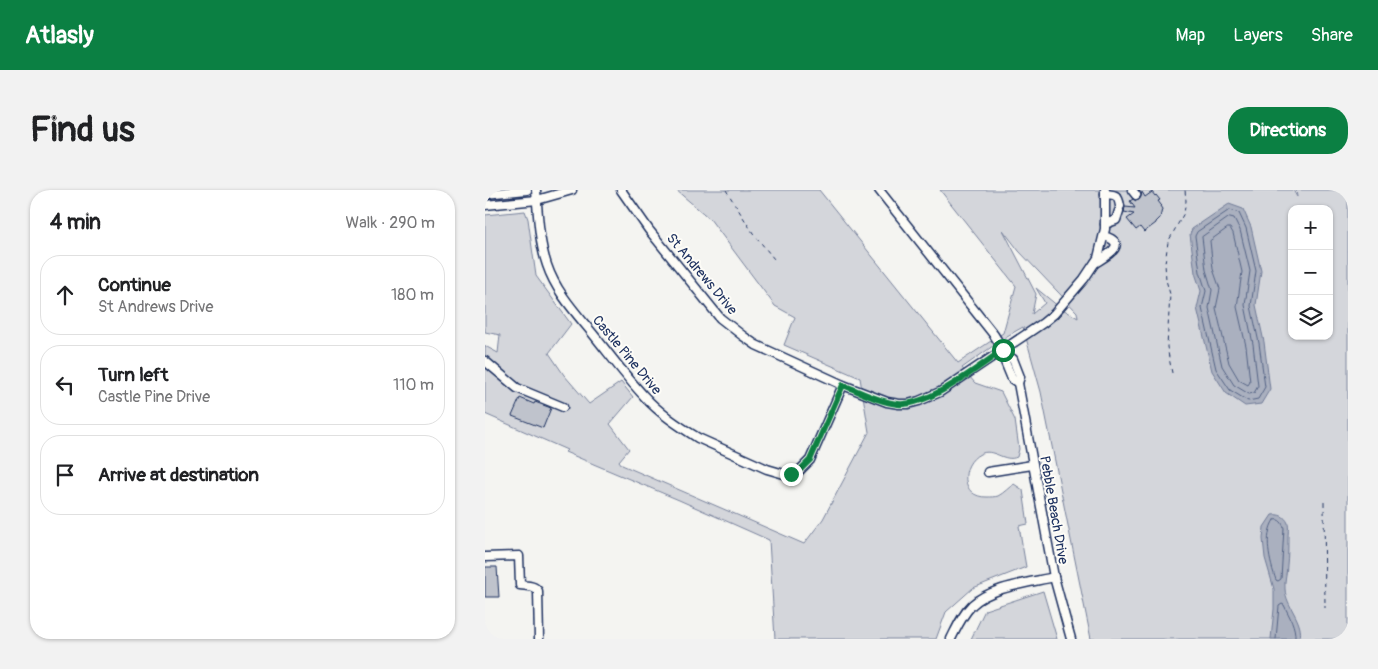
<!DOCTYPE html>
<meta charset="utf-8">
<style>
body{margin:0;font-family:Pangolin,sans-serif;background:#f2f2f2;color:#202124}
.controls{position:absolute;right:15px;top:15px;display:grid;overflow:hidden;border-radius:10px;box-shadow:0 1px 4px #0004}
.controls button{width:45px;height:45px;display:grid;place-items:center;padding:0;border:0;border-bottom:1px solid #e0e0e0;background:#fff;color:#202124;font:25px sans-serif}
.stop{position:absolute;width:15px;height:15px;margin:-11px;border:4px solid #0b8043;border-radius:50%;background:#fff}
.stop.end{background:#0b8043;border-color:#fff;box-shadow:0 1px 5px #0008}
.list{margin:0;padding:0;list-style:none}
h2{display:flex;justify-content:space-between;align-items:center;height:65px;margin:0;padding:0 20px;font-size:21px}
h2 small{font-size:16px;font-weight:400;color:#757577}
.list li{display:grid;grid-template-columns:32px 1fr auto;gap:15px;align-items:center;box-sizing:border-box;height:80px;margin:0 10px 10px;padding:0 10px;border:1px solid #e0e0e0;border-radius:20px}
.list b{display:block;font-size:19px;white-space:nowrap}
.list p{margin:0;font-size:16px;white-space:nowrap;color:#757577}
.list em{font-size:16px;font-style:normal;color:#757577}
.icon{flex:none;width:28px;height:28px;fill:none;stroke:currentColor;stroke-width:2;stroke-linecap:round;stroke-linejoin:round}
.map{position:relative;flex:none;width:863px;height:449px;overflow:hidden;border-radius:20px}
header{display:flex;align-items:center;gap:30px;box-sizing:border-box;height:70px;padding:0 25px;background:#0b8043;color:#fff}
header strong{font-size:24px}
nav{display:flex;gap:28px;margin-inline-start:auto;font-size:18px}
.intro{display:flex;align-items:center;justify-content:space-between;box-sizing:border-box;height:120px;padding:0 30px}
h1{margin:0;font-size:35px}
.button{padding:12px 22px;border-radius:20px;background:#0b8043;color:#fff;font-size:18px;font-weight:700}
main{display:flex;gap:30px;padding:0 30px}
aside{flex:1;background:#fff;border-radius:20px;box-shadow:0 1px 4px #0004}
.map>svg:first-child{display:block}
</style>
<header>
<strong>Atlasly</strong>
<nav><a>Map</a><a>Layers</a><a>Share</a></nav>
</header>
<div class="intro"><h1>Find us</h1><a class="button">Directions</a></div>
<main>
<aside>
<h2>4 min<small>Walk · 290 m</small></h2>
<ul class="list">
<li><svg class="icon" aria-label="ahead" viewBox="0 0 24 24"><path d="M12 20V5M6 11l6-6 6 6"/></svg><div><b>Continue</b><p>St Andrews Drive</p></div><em>180 m</em></li>
<li><svg class="icon" aria-label="left" viewBox="0 0 24 24"><path d="M17 20v-9H6M10 6l-5 5 5 5"/></svg><div><b>Turn left</b><p>Castle Pine Drive</p></div><em>110 m</em></li>
<li><svg class="icon" aria-label="arrive" viewBox="0 0 24 24"><path d="M6 21V4h12l-3 4 3 4H6"/></svg><div><b>Arrive at destination</b></div></li>
</ul>
</aside>
<div class="map">
<svg width="863" height="449" viewBox="0 0 863 449">
<rect width="100%" height="100%" fill="#f4f4f1"/>
<filter id="ink" filterUnits="userSpaceOnUse"><feTurbulence type="fractalNoise" baseFrequency=".02" numOctaves="2"/><feDisplacementMap in="SourceGraphic" scale="10" xChannelSelector="R" yChannelSelector="G"/><feConvolveMatrix kernelMatrix="1 2 1 2 8 2 1 2 1" color-interpolation-filters="sRGB"/></filter>
<g filter="url(#ink)">
<!-- green -->
<g fill="#d4d6db" stroke="#78829c" fill-rule="evenodd">
<path d="M 191,0 L 334,0 L 473,173 L 518,143 L 531,96 L 455,0 L 808,0 L 812,7 L 811,0 L 863,0 L 863,449 L 606,449 L 556,202 L 538,137 L 522,146 L 477,178 L 490,193 L 516,202 L 530,230 L 534,259 L 532,267 C 519,273 508,257 495,264 C 475,274 475,308 502,307 C 505,307 510,307 513,306 C 519,303 524,297 529,294 L 538,300 L 543,334 L 534,336 L 541,377 L 488,398 L 461,422 L 451,449 L 290,449 L 284,350 L 194,310 L 80,262 L 82,260 L 0,224 L 0,156 L 13,163 L 15,145 L 0,142 L 0,25 L 40,21 L 43,29 L 51,86 L 86,134 L 64,163 L 79,185 L 104,214 L 136,192 L 148,207 L 125,234 L 144,259 L 134,271 L 137,275 L 319,354 L 338,329 L 384,242 L 375,188 L 299,155 L 310,127 L 290,116 L 225,29 ZM 807,19 L 844,19 L 844,146 L 807,146 ZM 518,40 L 534,61 L 592,122 L 593,128 L 574,117 L 551,98 L 560,113 L 547,124 L 551,104 Z"/>
<path d="M 558,401 L 572,449 L 486,449 L 500,420 Z"/>
</g>
<!-- water -->
<g fill="#aab0bf" stroke="#717c98">
<path d="M 744,14 L 758,19 L 766,37 L 776,81 L 771,115 L 779,152 L 785,199 L 776,214 L 760,216 L 741,203 L 727,181 L 712,118 L 716,101 L 710,83 L 705,44 L 707,39 Z"/>
<path d="M 787,325 C 794,324 800,326 803,333 C 804,338 803,343 803,348 C 803,357 803,366 802,375 C 802,383 799,391 800,399 C 801,417 819,431 815,449 L 786,449 L 789,419 L 789,399 L 780,368 L 778,349 L 779,337 Z"/>
</g>
<g fill="none" stroke-linecap="round" stroke-linejoin="round">
<!-- shore -->
<g stroke="#546385" stroke-width="1">
<path d="M 745,20 L 754,23 L 761,38 L 771,81 L 766,116 L 774,153 L 780,197 L 773,209 L 763,211 L 745,200 L 731,179 L 717,118 L 721,101 L 715,82 L 710,46 L 712,42 Z"/>
<path d="M 745,27 L 749,28 L 755,40 L 765,81 L 760,115 L 768,154 L 773,196 L 769,203 L 764,204 L 749,195 L 737,176 L 724,118 L 727,100 L 721,80 L 717,47 Z"/>
<path d="M 743,38 L 745,38 L 748,43 L 757,82 L 752,117 L 761,156 L 765,192 L 763,195 L 754,190 L 744,173 L 731,118 L 735,99 L 728,79 L 725,51 Z"/>
<path d="M 789,330 C 795,328 798,334 799,338 L 796,389 L 793,391 L 791,390 C 785,373 778,346 789,330 Z"/>
<path d="M 791,449 L 794,416 L 797,414 L 799,415 C 804,426 811,436 810,449"/>
</g>
</g>
<!-- building -->
<g fill="#bfc3cc" stroke="#1b2f5e">
<path d="M 657,2 L 660,7 L 667,2 L 670,6 L 671,5 L 675,10 L 673,11 L 676,15 L 675,16 L 677,19 L 675,28 L 671,32 L 671,33 L 659,42 L 655,37 L 651,40 L 642,29 L 649,24 L 639,22 L 640,17 L 650,18 L 645,11 L 648,9 L 651,11 L 654,10 L 656,7 Z"/>
<path d="M 35,208 L 49,214 L 50,212 L 66,218 L 58,238 L 27,226 Z"/>
<path d="M 0,377 L 12,377 L 14,407 L 0,407 Z"/>
</g>
<g fill="none" stroke-linecap="round" stroke-linejoin="round">
<!-- minor casing -->
<g stroke="#1b2f5e" stroke-width="11">
<g id="minor">
<path d="M 51,0 C 53,25 54,52 62,75 C 71,102 91,123 108,144 C 125,165 141,187 159,206 C 174,223 194,236 213,248 L 282,279 L 299,284 L 306,284 L 314,281 L 325,270 L 358,195"/>
<path d="M 136,0 L 164,40 L 235,128 L 258,146 L 271,155 L 358,195 L 389,207 L 402,212 L 414,214 L 423,214 L 434,211 L 455,202 L 558,133 L 569,124 L 599,89 L 613,68 L 620,39 L 620,0"/>
<path d="M 394,0 L 509,145 L 522,166 L 528,169 L 535,187 L 533,193 L 527,189 L 520,172 L 522,166"/>
<path d="M 647,0 L 651,5"/>
<path d="M 0,4 L 42,0"/>
<path d="M 620,4 C 630,5 633,4 635,16"/>
<path d="M 0,15 L 52,10 L 87,0"/>
<path d="M 620,34 L 631,30 L 634,21"/>
<path d="M 610,73 C 621,66 645,54 619,46"/>
<path d="M 0,171 L 32,198 L 78,217"/>
<path d="M 533,193 L 569,387 L 586,449"/>
<path d="M 503,282 L 547,275"/>
<path d="M 0,367 L 34,366 L 35,395 C 42,396 49,395 53,401 L 54,449"/>
<path d="M 466,449 C 472,437 477,425 487,415 C 506,397 543,393 569,387"/>
</g>
</g>
<!-- path -->
<g stroke="#1b2f5e" stroke-width="1" stroke-dasharray="4 4" stroke-linecap="butt">
<path d="M 241,0 L 268,43 L 289,69"/>
<path d="M 687,183 L 682,157 L 685,104 L 681,90 L 680,73 L 683,52 L 699,23 L 701,11 L 700,0"/>
<path d="M 839,312 L 840,418"/>
</g>
<!-- minor -->
<use href="#minor" stroke="#fdfcf7" stroke-width="8"/>
</g>
</g>
<g fill="none" stroke-linecap="round" stroke-linejoin="round" filter="url(#ink)">
<!-- route -->
<path stroke="#0b8043" stroke-width="6" d="M 306,284 L 314,281 L 325,270 L 358,195 C 376,202 394,212 413,214 C 443,217 493,177 518,160"/>
</g>
<g text-anchor="middle" dominant-baseline="central" stroke-width="4" stroke-linejoin="round" paint-order="stroke">
<!-- street labels -->
<g font-size="14" fill="#1b2f5e" stroke="#fdfcf7">
<text transform="translate(217 84) rotate(50)">St Andrews Drive</text>
<text transform="translate(142 165) rotate(50)">Castle Pine Drive</text>
<text transform="translate(569 320) rotate(80)">Pebble Beach Drive</text>
</g>
</g>
</svg>
<div class="controls">
<button>+</button>
<button>−</button>
<button><svg class="icon" aria-label="layers" viewBox="0 0 24 24"><path d="M12 4l9 5-9 5-9-5zM3 14l9 5 9-5"/></svg></button>
</div>
<div class="stop" style="left:518px;top:160px"></div>
<div class="stop end" style="left:306px;top:284px"></div>
</div>
</main>
